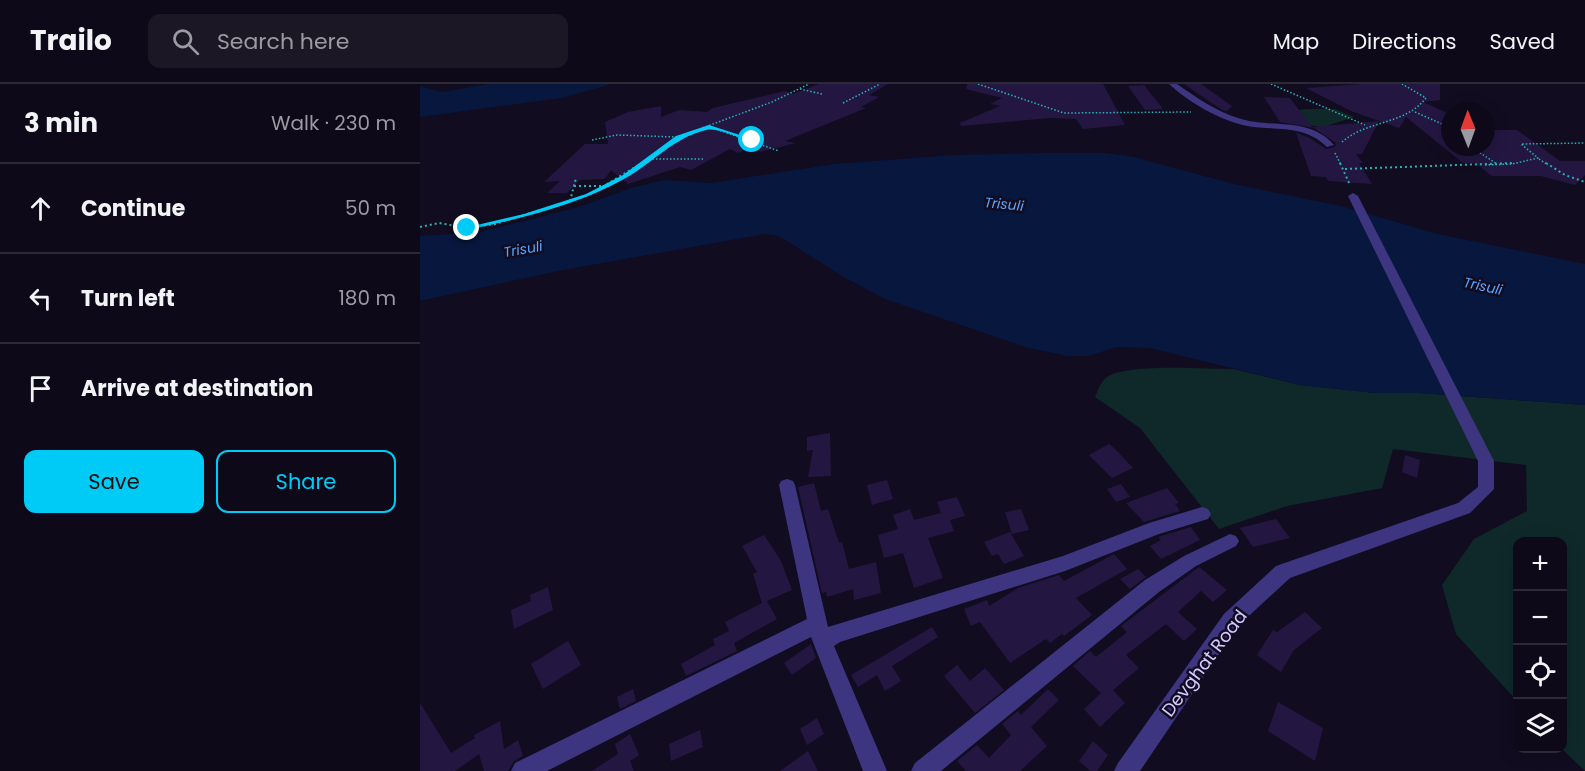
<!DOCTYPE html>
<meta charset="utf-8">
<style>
body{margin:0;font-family:Poppins,sans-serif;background:#1b1725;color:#f1f3f6}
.controls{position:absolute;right:18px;bottom:18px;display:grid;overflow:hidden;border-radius:12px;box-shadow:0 3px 15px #0003}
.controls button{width:54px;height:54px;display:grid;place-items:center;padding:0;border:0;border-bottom:2px solid #2d2a37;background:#0d0918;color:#f1f3f6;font:30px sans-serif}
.compass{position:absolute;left:1021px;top:18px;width:54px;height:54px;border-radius:50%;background:#0d0918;box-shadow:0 3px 15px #0003;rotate:359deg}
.stop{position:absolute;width:18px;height:18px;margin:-14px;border:4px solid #00caf6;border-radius:50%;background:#fff}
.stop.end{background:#00caf6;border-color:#fff;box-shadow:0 2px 6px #0008}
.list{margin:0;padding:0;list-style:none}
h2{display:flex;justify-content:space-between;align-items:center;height:78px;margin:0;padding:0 24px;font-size:26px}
h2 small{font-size:20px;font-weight:400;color:#9a9aa2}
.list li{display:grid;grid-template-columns:39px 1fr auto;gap:18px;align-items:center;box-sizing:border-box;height:90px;padding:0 24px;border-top:2px solid #2d2a37}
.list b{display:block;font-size:22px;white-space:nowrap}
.list em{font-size:20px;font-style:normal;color:#9a9aa2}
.actions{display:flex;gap:12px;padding:18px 24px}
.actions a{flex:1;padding:14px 0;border:2px solid #00caf6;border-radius:12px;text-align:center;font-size:21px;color:#00caf6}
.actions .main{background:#00caf6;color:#111}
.icon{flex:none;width:33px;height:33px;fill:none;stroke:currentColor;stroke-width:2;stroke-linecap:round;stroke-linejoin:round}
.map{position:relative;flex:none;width:1165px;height:687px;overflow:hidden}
header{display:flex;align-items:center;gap:36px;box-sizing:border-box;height:84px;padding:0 30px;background:#0d0918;border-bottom:2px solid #2d2a37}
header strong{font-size:28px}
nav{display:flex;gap:33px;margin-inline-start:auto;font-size:21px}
.search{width:420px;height:54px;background:#1b1725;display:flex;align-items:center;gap:15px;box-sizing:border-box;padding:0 21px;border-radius:12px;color:#9a9aa2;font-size:22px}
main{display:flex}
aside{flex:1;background:#0d0918}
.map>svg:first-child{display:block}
</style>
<header>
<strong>Trailo</strong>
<div class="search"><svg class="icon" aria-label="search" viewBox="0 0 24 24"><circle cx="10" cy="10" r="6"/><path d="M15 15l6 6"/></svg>Search here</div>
<nav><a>Map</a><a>Directions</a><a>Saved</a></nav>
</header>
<main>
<aside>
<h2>3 min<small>Walk · 230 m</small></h2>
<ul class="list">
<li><svg class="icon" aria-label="ahead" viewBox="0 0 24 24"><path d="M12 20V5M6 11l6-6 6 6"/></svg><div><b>Continue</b></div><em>50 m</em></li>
<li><svg class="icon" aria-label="left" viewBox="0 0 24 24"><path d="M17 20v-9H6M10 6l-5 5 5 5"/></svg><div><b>Turn left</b></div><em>180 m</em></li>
<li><svg class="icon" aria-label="arrive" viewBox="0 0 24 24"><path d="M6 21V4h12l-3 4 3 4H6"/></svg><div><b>Arrive at destination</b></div></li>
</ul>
<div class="actions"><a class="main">Save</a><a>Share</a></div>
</aside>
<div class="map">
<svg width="1165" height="687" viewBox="0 0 1165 687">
<rect width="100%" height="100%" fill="#110c20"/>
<!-- green -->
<g fill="#0f292a">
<path d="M 887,25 L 915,25 L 934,33 L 903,43 L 879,40 L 878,26 Z"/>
<path d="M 813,285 L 880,301 L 955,309 L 1000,309 L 1165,321 L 1165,687 L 1142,665 L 1142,458 L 1098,458 L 1097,617 L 1036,550 L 1022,501 L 1054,455 L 1107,427 L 1106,381 L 973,365 L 962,404 L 867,422 L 799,445 L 720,344 L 675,313 C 678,307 680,298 687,293 C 708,279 785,285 813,285 Z"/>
</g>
<!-- water -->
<g fill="#07173e">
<path d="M 68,0 L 192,0 L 141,14 L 0,33 L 0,2 L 22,8 Z"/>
<path d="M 622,69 L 687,69 L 714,73 L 814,100 L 921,122 L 1018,150 L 1165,180 L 1165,321 L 1000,309 L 955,309 L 880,301 L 730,264 L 696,263 L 669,272 L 647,272 L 605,263 L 465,215 L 427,195 L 359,152 L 345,150 L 138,187 L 0,217 L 0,152 L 60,148 L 159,123 L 211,104 L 244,96 L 291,99 L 414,80 L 534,71 Z"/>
</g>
<!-- building -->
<g fill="#231742">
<path d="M 399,0 L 468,0 L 449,11 L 459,13 L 441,23 L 446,24 L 365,57 L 376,59 L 340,68 L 334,62 L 318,69 L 310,65 L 271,86 L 260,83 L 208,100 L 191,86 L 185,95 L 160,96 L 147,109 L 127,109 L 140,97 L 124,98 L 165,60 L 188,60 L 185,38 L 208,28 L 241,22 L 241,33 L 259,26 L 287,28 L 293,24 L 365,7 L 373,10 Z"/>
<path d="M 547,0 L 683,0 L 705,41 L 663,45 L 656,35 L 631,34 L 541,42 L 540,39 L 580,22 L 570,20 L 582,14 L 546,5 Z"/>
<path d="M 764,0 L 781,0 L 812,22 L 807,27 L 802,26 Z"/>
<path d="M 942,0 L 1020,0 L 1020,16 L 1003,18 L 1030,30 L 1030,63 L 1066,63 L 1066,46 L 1097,46 L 1140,77 L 1165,77 L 1165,91 L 1155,101 L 1121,92 L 1072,92 L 1055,79 L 1043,79 L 986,33 L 979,44 L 959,37 L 942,70 L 936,70 L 943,79 L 939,79 L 952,100 L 908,97 L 906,93 L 891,92 L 876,49 L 888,53 L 906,65 L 915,63 L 916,59 L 894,44 L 860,38 L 844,13 L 870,14 L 892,43 L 959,37 L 931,27 L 886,4 Z"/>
<path d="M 724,1 L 743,25 L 725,26 L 708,2 Z"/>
<path d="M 410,349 L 411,392 L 388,393 L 393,366 L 387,367 L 387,353 Z"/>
<path d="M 689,360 L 695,365 L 713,384 L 692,394 L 669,371 Z"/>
<path d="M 985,371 L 1000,376 L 997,394 L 982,388 Z"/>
<path d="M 467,396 L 473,415 L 452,421 L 447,401 Z"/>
<path d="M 394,399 L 401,427 L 408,425 L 419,459 L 422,458 L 429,485 L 456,478 L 461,509 L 434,516 L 433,505 L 407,513 L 406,508 L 402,509 L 378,403 Z"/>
<path d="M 701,400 L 710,413 L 696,418 L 687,405 Z"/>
<path d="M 747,404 L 759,419 L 755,420 L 760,427 L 724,438 L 706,419 Z"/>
<path d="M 537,413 L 545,432 L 530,436 L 534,447 L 508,454 L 523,494 L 494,504 L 483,469 L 464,474 L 458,451 L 478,445 L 473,431 L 490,425 L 494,436 L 521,429 L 517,418 Z"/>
<path d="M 601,425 L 609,446 L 592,450 L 585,428 Z"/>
<path d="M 856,435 L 870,454 L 833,463 L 820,444 Z"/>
<path d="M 771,443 L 780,456 L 741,475 L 730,462 L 741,456 L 738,453 Z"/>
<path d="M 590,448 L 604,472 L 584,480 L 578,470 L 572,472 L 564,458 Z"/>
<path d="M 344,451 L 361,477 L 372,506 L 347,517 L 357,535 L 314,559 L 317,567 L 266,592 L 261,580 L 295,561 L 293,555 L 309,547 L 305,538 L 342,519 L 333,490 L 337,488 L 322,462 Z"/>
<path d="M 694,470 L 707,485 L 656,514 L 672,531 L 644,552 L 642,550 L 630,559 L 626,555 L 590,579 L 560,538 L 551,542 L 544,525 L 567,516 L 569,522 L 598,504 L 639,491 L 644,497 Z"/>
<path d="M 779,483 L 807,506 L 793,518 L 781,507 L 758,528 L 777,545 L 764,557 L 746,540 L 706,571 L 719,584 L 693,606 L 705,619 L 680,643 L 664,625 L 681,609 L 653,582 L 670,567 L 676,573 L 707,548 L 701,542 Z"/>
<path d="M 718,485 L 726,493 L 710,505 L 700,495 Z"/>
<path d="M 128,503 L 133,526 L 94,545 L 91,526 L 111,517 L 110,511 Z"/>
<path d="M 885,528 L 902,544 L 874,566 L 861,588 L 837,571 L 853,546 L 857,548 Z"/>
<path d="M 512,543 L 518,553 L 472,582 L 481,597 L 465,607 L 457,591 L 438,603 L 431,591 Z"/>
<path d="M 148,557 L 161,581 L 123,605 L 111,580 Z"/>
<path d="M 391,560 L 396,574 L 372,591 L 364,579 Z"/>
<path d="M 537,581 L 550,597 L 565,584 L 584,606 L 555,629 L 524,592 Z"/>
<path d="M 213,605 L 216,617 L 200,625 L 197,613 Z"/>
<path d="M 628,605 L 639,616 L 611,643 L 627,662 L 600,687 L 546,687 L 537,677 L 557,661 L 569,674 L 591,651 L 582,640 L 598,627 L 601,631 Z"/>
<path d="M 858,618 L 903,644 L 895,677 L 848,647 Z"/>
<path d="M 0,619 L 31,669 L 55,654 L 54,651 L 80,637 L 84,665 L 98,656 L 103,672 L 94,677 L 88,687 L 64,687 L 59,670 L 35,687 L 0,687 Z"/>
<path d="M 397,634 L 404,650 L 387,661 L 380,645 Z"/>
<path d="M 280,646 L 283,663 L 251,677 L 249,660 Z"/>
<path d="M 210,650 L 219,671 L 210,677 L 214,687 L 172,687 L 198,670 L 195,660 Z"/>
<path d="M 673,657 L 688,671 L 677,687 L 670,687 L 659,677 Z"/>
<path d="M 388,667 L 398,687 L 360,687 Z"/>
</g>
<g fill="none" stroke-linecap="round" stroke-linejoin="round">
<!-- path-far1 -->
<g stroke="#29b2b5" stroke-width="1.5" stroke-dasharray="1.5 2" stroke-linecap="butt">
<path d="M 558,0 L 644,29 L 771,28"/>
<path d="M 851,0 L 945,41"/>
<path d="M 380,5 L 402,10"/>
<path d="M 423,19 L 460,0"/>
<path d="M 995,28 L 1022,40 L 1030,48"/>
<path d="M 290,43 L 359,67"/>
<path d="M 172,56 L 197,51 L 256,53"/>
<path d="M 922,58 C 947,36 985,41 1006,14 L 982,0"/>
<path d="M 1051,63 L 1077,80"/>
<path d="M 915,69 L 921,81"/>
<path d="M 229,75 L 284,75"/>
<path d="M 1119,75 L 1128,81"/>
<path d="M 220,81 L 258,53 L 352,18 L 389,0"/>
<path d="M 1065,81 L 1092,80 L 1118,74 L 1101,60 L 1165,59"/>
</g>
<!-- path -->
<g stroke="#29b2b5" stroke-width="2" stroke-dasharray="2 3" stroke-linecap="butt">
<path d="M 920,79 L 930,101"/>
<path d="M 1126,79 L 1145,91 L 1165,98"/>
<path d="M 925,85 L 1095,79"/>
<path d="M 154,102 L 185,102"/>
<path d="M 150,117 L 156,94"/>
<path d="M 0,143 L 19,139 L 47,144 L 75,140 L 169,111 L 222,79"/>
</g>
<!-- minor -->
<g fill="#3e3581" fill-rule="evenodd">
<path d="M 749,0 L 757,0 C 776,13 795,27 818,34 C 850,45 889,32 914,61 L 907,63 C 884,40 856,47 827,42 C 799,36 770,19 749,0 Z"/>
<path d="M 933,109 L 938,112 L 1074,377 L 1074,405 L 1050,429 L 870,494 L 818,542 L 720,687 L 694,687 L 698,679 L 804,530 L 856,482 L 1038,419 L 1058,403 L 1058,377 L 928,112 Z"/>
<path d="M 367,395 L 373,397 L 375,401 L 408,543 L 643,472 L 729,439 L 782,423 L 788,425 L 791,430 L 788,435 L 739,450 L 645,487 L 420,558 L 414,562 L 467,687 L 443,687 L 391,553 L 127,687 L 91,687 L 95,679 L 387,535 L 359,401 L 361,397 Z"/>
<path d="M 810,450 L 816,452 L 819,457 L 816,462 L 776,482 L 739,508 L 521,687 L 491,687 L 495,679 L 725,496 L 764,472 Z"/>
</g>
</g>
<!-- route -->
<path fill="#00caf6" d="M 289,41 L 335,56 L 330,57 C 318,54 298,43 286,46 C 253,54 233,79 204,95 C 155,122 102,134 47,146 L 44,144 L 104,130 L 166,110 L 203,91 L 256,52 Z"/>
<g text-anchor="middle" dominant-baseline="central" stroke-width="5" stroke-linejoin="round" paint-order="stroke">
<!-- far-water labels -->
<g font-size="14" font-style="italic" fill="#59a5ff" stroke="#110c20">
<text transform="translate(584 120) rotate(6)">Trisuli</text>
<text transform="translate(103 165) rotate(-10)">Trisuli</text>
<text transform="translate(1063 202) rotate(12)">Trisuli</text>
</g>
<!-- near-street labels -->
<g font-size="18" fill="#d5cbff" stroke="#110c20">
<text transform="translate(784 579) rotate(-53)">Devghat Road</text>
</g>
</g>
</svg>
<div class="controls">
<button>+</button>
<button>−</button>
<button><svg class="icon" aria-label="locate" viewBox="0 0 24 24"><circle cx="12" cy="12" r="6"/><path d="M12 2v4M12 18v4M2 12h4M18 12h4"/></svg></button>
<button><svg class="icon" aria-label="layers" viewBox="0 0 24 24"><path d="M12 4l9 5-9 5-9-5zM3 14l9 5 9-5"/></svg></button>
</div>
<svg class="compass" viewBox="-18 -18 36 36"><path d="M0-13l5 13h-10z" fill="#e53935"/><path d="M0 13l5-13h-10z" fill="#9a9aa2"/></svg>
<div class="stop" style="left:332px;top:56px"></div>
<div class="stop end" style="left:47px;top:144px"></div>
</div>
</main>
